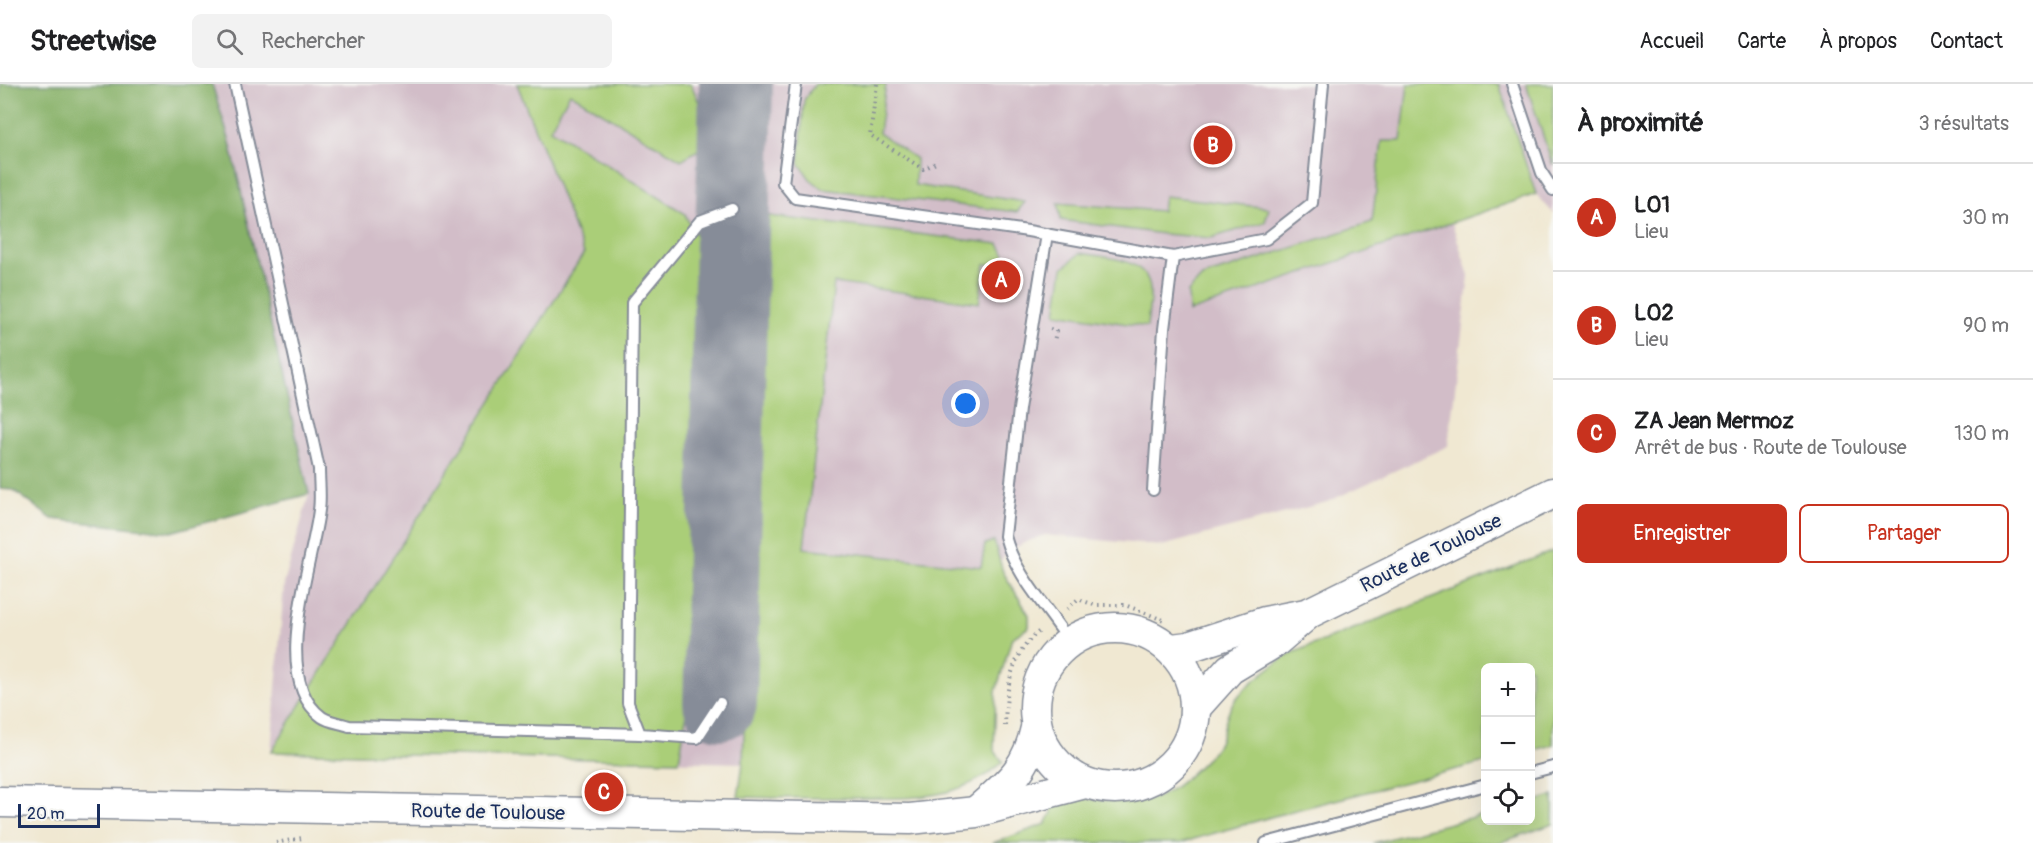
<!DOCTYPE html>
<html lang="fr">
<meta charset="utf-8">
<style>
body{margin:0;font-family:Pangolin,sans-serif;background:#f2f2f2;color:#202124}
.controls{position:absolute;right:18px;bottom:18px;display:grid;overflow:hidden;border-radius:9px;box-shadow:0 6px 24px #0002}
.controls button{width:54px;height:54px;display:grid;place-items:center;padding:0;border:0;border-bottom:2px solid #e0e0e0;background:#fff;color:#202124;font:30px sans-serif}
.scale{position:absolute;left:18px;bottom:15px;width:82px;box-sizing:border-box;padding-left:6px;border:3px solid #1b2f5e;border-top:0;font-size:16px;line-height:21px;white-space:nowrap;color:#1b2f5e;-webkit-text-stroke:4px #f6f6f2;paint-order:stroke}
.you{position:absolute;left:966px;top:320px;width:21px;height:21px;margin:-15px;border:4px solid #fff;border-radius:50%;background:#1a73e8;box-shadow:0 0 0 9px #1a73e833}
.badge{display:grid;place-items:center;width:39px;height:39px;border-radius:50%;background:#c8321e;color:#fff;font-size:20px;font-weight:700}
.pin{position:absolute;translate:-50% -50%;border:3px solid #fff;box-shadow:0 2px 6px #0006}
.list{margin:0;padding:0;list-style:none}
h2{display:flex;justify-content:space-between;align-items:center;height:78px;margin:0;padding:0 24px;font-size:26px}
h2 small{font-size:20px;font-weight:400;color:#757577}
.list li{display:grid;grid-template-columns:39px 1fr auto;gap:18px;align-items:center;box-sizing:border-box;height:108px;padding:0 24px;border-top:2px solid #e0e0e0}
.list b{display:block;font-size:22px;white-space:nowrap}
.list p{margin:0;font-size:20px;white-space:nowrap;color:#757577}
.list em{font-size:20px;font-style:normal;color:#757577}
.actions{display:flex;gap:12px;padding:18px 24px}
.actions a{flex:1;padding:14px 0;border:2px solid #c8321e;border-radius:9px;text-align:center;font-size:21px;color:#c8321e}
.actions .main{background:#c8321e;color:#fff}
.icon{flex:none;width:33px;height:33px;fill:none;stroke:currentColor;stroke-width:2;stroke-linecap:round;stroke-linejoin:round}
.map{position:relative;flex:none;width:1553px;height:759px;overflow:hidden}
header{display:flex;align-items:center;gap:36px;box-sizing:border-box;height:84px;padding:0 30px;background:#fff;border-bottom:2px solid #e0e0e0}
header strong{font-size:28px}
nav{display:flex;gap:33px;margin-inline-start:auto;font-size:21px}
.search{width:420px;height:54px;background:#f2f2f2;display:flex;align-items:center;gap:15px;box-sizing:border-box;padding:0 21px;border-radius:9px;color:#757577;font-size:22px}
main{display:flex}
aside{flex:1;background:#fff}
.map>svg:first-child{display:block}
</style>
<header>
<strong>Streetwise</strong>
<div class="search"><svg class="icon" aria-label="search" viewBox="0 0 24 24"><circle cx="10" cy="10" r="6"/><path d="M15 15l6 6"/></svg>Rechercher</div>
<nav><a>Accueil</a><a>Carte</a><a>À propos</a><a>Contact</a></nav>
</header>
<main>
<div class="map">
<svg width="1553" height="759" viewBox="0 0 1553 759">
<rect width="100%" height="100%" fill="#f6f6f2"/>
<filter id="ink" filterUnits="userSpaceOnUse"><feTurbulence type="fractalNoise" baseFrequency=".0167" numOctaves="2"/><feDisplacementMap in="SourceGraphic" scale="12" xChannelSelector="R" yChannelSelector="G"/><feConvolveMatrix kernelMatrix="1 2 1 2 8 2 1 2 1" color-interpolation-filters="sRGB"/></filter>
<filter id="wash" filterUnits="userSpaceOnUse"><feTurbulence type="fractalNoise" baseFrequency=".008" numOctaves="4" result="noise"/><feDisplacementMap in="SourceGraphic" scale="24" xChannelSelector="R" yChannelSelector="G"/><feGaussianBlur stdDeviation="1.35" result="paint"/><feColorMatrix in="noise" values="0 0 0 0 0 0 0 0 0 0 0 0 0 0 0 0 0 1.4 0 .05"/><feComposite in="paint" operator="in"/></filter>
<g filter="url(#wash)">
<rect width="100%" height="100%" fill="#f0e8d2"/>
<!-- industrial -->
<path fill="#d2bdc8" d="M 212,0 L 1553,0 L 1553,129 L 1536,110 L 1452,139 L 1469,192 L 1448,362 L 1327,418 L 1162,462 L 1045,451 L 1026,458 L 1009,467 L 979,500 L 743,679 L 271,668 L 284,500 L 309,410 L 230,58 Z"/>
<!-- green -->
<g fill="#aace78" stroke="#627e6b" stroke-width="1.5">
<path d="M 517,0 L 691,0 L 701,23 L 702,64 L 681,76 L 570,9 L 550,45 L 684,129 L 699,157 L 693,589 L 679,677 L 271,668 L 584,169 Z"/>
<path d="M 815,0 L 886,0 L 879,49 L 916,75 L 915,101 L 1025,118 L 1017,128 L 823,105 L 810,95 L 799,79 L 804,16 Z"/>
<path d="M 1408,0 L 1499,0 L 1536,110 L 1189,228 L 1188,208 L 1202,193 L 1372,138 L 1382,57 L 1401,57 Z"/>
<path d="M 1526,0 L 1553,0 L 1553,80 L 1552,79 Z"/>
<path d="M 1164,112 L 1269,124 L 1265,138 L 1211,154 L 1163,150 L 1061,136 L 1058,119 L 1162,127 Z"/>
<path d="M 761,131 L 999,160 L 1012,183 L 985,180 L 979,219 L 834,199 L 804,464 L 981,483 L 985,460 L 994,457 L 1003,488 L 1029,531 L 1029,543 L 1012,554 L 996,607 L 994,666 L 1003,678 C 957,720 902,714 844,714 C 809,714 773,714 738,713 L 743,679 Z"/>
<path d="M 1080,169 C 1103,173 1148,173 1150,205 C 1151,217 1148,230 1147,243 L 1056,229 L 1063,184 Z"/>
<path d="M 1553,467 L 1553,661 L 1531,667 L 1530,584 L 1486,584 L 1485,678 L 1292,727 L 1180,759 L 993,759 L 1046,740 L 1052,728 L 1049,715 C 1084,709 1118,724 1154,714 C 1173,709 1205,678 1217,662 C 1225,650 1224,631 1233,619 C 1247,599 1268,586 1287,571 Z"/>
<path d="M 1553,712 L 1553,740 L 1499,759 L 1373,759 L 1485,730 L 1486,736 L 1530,736 L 1531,718 Z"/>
</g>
<!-- forest -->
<path fill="#87b168" stroke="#517063" stroke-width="1.5" d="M 0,0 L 212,0 L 230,58 L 309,410 L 171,448 L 52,435 L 13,406 L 0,405 Z"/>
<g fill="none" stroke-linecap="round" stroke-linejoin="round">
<!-- taxiway -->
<path stroke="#868c98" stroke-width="74" d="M 720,619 L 736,0"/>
</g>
</g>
<g filter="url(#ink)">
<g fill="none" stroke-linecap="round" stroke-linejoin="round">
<!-- lane casing -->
<g stroke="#868c98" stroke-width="14">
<g id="lane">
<path d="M 235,0 L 319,385 C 319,398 321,413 319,426 C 313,478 269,595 322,633 C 329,638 341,639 349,642 L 640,650"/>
<path d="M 796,0 L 783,99 L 795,114 L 1028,147 L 1173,173 L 1266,155 L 1312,119 L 1323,0"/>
<path d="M 1512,0 L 1542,89 L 1553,106"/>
<path d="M 1047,150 L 1019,325 L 1005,452 C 1015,491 1047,523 1069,557"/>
<path d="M 1153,406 L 1164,245 L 1173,173"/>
<path d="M 720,619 L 697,654 L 640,650 L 628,619 L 632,219 L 700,137 L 732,125"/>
<path d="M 1530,689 L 1553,683"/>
<path d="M 1266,759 L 1486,701"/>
</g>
</g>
<!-- secondary casing -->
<g stroke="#868c98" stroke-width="33">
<g id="secondary">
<circle cx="1115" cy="624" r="80"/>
<path d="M 1172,565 L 1188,563 L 1265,538 L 1306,530"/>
<path d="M 1196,623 L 1230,585 L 1275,558 L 1309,529 L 1553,409"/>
<path d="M 0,718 L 910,735 L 976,728 L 1085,699"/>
<path d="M 979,725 C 1010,698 1027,685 1036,644"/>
</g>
</g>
<!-- path -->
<g stroke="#868c98" stroke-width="4" stroke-dasharray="1.5 4.5" stroke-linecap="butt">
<path d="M 877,0 L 870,51 L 923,85 L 938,78"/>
<path d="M 1050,245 L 1056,247 L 1054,258"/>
<path d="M 1067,525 L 1078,515 L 1094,521 L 1125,521 L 1166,537"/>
<path d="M 1005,642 C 1006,606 1010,569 1041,546"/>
<path d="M 276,759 L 302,754"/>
</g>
<!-- lane -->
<use href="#lane" stroke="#fff" stroke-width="10"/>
<!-- secondary -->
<use href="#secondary" stroke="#fff" stroke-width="30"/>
</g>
</g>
<g text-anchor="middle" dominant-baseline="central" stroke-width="5" stroke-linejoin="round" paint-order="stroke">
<!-- street labels -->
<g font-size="20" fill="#1b2f5e" stroke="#f6f6f2">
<text transform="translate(1431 469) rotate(-26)">Route de Toulouse</text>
<text transform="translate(488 728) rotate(1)">Route de Toulouse</text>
</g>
</g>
</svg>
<div class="controls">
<button>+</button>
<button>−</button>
<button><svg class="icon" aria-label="locate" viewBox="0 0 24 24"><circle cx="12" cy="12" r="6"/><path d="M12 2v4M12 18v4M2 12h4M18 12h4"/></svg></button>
</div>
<div class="scale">20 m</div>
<div class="you"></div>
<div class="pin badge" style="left:1001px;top:196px">A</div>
<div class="pin badge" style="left:1213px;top:61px">B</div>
<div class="pin badge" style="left:604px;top:708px">C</div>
</div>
<aside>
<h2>À proximité<small>3 résultats</small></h2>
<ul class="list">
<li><span class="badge">A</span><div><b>L01</b><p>Lieu</p></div><em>30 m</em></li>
<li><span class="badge">B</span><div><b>L02</b><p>Lieu</p></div><em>90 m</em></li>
<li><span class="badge">C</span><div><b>ZA Jean Mermoz</b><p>Arrêt de bus · Route de Toulouse</p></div><em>130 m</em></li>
</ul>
<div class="actions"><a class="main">Enregistrer</a><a>Partager</a></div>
</aside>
</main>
